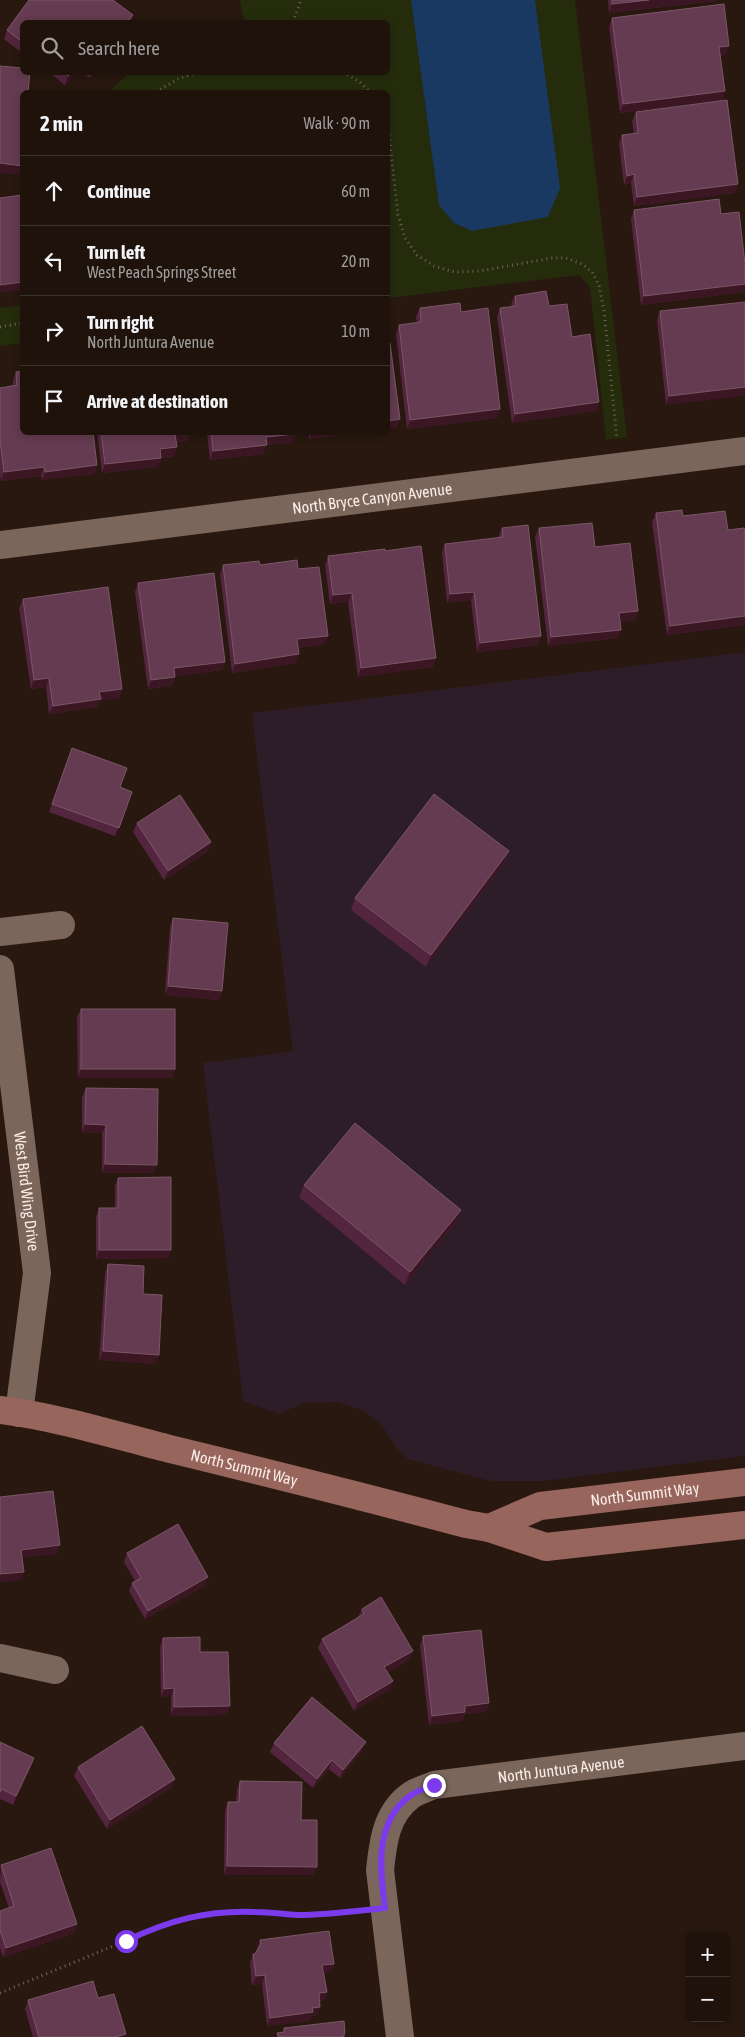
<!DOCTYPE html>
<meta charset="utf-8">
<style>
body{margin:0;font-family:"Asap Condensed",sans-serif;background:#261b14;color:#f1f3f6}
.controls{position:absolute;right:15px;bottom:15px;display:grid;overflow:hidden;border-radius:8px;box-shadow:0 2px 8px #0003}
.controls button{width:45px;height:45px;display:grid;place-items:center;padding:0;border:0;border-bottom:1px solid #3c322c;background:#1e120b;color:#f1f3f6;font:25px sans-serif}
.stop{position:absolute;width:15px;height:15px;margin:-11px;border:4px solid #7c3aed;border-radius:50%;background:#fff}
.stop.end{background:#7c3aed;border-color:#fff;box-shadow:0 1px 5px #0008}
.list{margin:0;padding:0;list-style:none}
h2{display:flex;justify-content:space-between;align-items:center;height:65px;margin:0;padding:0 20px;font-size:21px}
h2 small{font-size:16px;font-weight:400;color:#a19e9d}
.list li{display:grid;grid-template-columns:32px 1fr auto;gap:15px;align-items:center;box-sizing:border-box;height:70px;padding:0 20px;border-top:1px solid #3c322c}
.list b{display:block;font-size:19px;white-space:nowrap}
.list p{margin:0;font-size:16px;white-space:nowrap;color:#a19e9d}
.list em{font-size:16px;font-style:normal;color:#a19e9d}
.icon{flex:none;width:28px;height:28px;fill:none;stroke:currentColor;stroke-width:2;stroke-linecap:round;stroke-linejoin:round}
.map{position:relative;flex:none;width:745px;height:2037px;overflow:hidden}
.search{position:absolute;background:#1e120b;box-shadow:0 2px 8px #0003;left:20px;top:20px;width:370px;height:55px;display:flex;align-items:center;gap:12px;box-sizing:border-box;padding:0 18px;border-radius:8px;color:#a19e9d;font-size:19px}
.panel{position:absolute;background:#1e120b;box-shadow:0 2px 8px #0003;left:20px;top:90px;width:370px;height:345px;border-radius:8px}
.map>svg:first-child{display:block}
</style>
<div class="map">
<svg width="745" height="2037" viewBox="0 0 745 2037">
<rect width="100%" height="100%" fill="#28180f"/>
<!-- commercial -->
<path fill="#2d1d28" d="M 745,652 L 745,1456 L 544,1481 L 490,1481 L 408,1459 L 397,1449 L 383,1427 L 364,1411 L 338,1402 L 304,1403 L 279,1414 L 243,1401 L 203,1063 L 293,1051 L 252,713 Z"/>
<!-- green -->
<g fill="#252c0c">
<path d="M 240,0 L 575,0 L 627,437 L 606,440 L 590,287 L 579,275 L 388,298 L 388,92 L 109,92 L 129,73 L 388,72 L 388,22 L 242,22 L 244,20 Z"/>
<path d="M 22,305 L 22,343 L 0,346 L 0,308 Z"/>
</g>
<!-- water -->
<path fill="#193962" d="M 411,0 L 535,0 L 560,188 L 548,217 L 472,231 L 454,223 L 439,205 Z"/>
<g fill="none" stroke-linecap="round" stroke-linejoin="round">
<!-- path -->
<g stroke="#71635b" stroke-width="3" stroke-dasharray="1 4" stroke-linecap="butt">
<path d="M 293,22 L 301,0"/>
<path d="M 343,72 L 360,82 L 370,92"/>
<path d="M 156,92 L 178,79 L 199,72"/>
<path d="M 388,125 L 398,215 L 405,238 L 417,255 L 434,266 L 455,272 L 480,271 L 552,258 L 566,258 L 582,264 L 592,272 L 599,285 L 604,311 L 617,439"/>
<path d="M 0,327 L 22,323"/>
<path d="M 0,1993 L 176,1920 L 214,1913 L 233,1912 L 298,1915 L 357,1911"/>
</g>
<!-- street -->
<g stroke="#7a665b" stroke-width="28">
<path id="s1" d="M 0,545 L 745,451"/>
<path d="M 0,932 L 61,925"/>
<path id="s2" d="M 0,969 L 37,1273 L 19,1413"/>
<path d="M 0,1658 L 55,1670"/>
<path id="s3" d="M 400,2037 L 380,1870 C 383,1842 386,1814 410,1796 C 416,1791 427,1788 434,1785 L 745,1746"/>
</g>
<!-- secondary -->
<g stroke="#97655c" stroke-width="28">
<path id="s4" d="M 0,1410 C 57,1417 114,1435 170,1449 C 269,1473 368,1498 466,1524 L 489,1528 L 546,1547 L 745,1525"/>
<path id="s5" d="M 489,1528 L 540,1506 L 745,1482"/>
</g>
</g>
<!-- wall -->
<g fill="#53253e">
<path d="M 29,0 L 113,0 L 133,15 L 130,22 L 22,22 L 22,53 L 4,39 L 7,30 Z"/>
<path d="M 608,0 L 717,0 L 716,1 L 609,13 Z"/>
<path d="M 612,18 L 726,55 L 720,56 L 725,91 L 722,100 L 620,113 L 609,27 Z"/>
<path d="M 49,72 L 75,72 L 65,85 Z"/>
<path d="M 82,72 L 94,72 L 90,78 Z"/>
<path d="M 636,112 L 735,193 L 634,206 L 631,183 L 624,185 L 619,144 L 622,135 L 634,134 L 632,121 Z"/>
<path d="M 634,210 L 721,214 L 745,264 L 745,290 L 744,292 L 641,305 L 631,219 Z"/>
<path d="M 515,296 L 549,306 L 572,337 L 599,402 L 596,411 L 512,423 L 497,317 L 500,308 L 512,307 L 511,304 Z"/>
<path d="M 745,302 L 666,405 L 657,320 L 660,311 Z"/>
<path d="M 420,308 L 461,312 L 500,409 L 497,418 L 407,429 L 396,334 L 399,325 L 417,323 L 416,317 Z"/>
<path d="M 16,372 L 97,465 L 94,474 L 42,480 L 41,476 L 1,481 L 0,475 L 0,388 L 13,386 L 13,381 Z"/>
<path d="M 97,432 L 190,432 L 187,441 L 176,442 L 174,456 L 161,458 L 158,467 L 102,473 Z"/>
<path d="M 207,432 L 295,432 L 292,443 L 266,445 L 263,454 L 210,460 Z"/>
<path d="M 309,432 L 362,432 L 309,439 Z"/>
<path d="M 656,513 L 683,516 L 728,530 L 745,533 L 745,625 L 667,635 L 652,522 Z"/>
<path d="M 502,528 L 541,636 L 538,645 L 477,652 L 471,600 L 447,603 L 442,552 L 445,544 L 498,538 Z"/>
<path d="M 539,528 L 595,547 L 638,611 L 635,620 L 620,622 L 618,638 L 548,646 L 535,537 Z"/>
<path d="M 385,551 L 433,667 L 358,677 L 348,602 L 330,604 L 325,565 L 328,556 Z"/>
<path d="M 223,565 L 260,565 L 298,569 L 324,644 L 298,648 L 296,663 L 232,673 L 220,574 Z"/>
<path d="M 138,583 L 225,662 L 222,670 L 175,676 L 172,686 L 148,689 L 135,592 Z"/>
<path d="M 23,599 L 122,689 L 119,698 L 100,700 L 97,707 L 49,714 L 46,687 L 31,689 L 19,608 Z"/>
<path d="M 72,748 L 120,787 L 132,792 L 115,836 L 49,812 Z"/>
<path d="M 137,823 L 211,842 L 208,851 L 164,880 L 133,832 Z"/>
<path d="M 509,851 L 504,864 L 426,967 L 351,910 L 355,898 Z"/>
<path d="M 173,918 L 222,991 L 219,1000 L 165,995 L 170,927 Z"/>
<path d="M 81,1009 L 175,1069 L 172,1078 L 78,1078 L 77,1017 Z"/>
<path d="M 86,1088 L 154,1173 L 102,1173 L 102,1133 L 82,1133 L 82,1097 Z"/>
<path d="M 118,1178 L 171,1250 L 168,1258 L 96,1259 L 96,1217 L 99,1208 L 115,1208 L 115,1186 Z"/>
<path d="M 304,1185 L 461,1210 L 456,1223 L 405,1285 L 299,1197 Z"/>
<path d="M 108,1264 L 143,1294 L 159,1355 L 155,1364 L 99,1360 L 105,1273 Z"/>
<path d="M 127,1553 L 205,1586 L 145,1619 L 129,1591 L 132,1583 L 135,1581 L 124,1562 Z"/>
<path d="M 362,1609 L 413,1651 L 409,1660 L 387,1673 L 393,1681 L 389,1690 L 354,1711 L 318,1648 L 322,1639 L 358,1617 Z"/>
<path d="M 423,1636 L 489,1703 L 486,1712 L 465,1714 L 462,1721 L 429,1725 L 420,1645 Z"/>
<path d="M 163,1638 L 200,1652 L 230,1706 L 226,1715 L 171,1716 L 171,1697 L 161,1697 L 160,1647 Z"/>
<path d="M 0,1742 L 31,1767 L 13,1805 L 0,1799 Z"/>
<path d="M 274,1743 L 362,1751 L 340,1778 L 329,1769 L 313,1788 L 270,1752 Z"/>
<path d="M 78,1767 L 175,1779 L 171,1788 L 107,1829 L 74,1776 Z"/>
<path d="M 240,1781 L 301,1820 L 317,1867 L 313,1875 L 224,1875 L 225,1811 L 228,1802 L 236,1802 L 237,1790 Z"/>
<path d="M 1,1865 L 77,1924 L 74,1933 L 3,1957 L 0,1948 L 0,1911 L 9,1908 L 0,1882 Z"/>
<path d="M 260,1940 L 334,1964 L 330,1972 L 324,1973 L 327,1992 L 324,2000 L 320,2001 L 317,2015 L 311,2016 L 310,2021 L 267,2026 L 262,1984 L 252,1985 L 250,1963 L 253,1954 L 255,1954 L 257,1950 L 257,1949 Z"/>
<path d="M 98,1998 L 125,2037 L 33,2037 L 25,2009 L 28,2000 Z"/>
</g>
<!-- shaded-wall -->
<g fill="#3a1723">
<path d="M 649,0 L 717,0 L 716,1 L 609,13 L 612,4 Z"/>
<path d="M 729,46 L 726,55 L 716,56 L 719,47 Z"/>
<path d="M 71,72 L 75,72 L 65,85 L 68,76 Z"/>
<path d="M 725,91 L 722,100 L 620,113 L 623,104 Z"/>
<path d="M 0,163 L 22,166 L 22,175 L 0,173 Z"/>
<path d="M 634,174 L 631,183 L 624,185 L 627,176 Z"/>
<path d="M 738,184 L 735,193 L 634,206 L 637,197 Z"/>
<path d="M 22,282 L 22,290 L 0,293 L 0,285 Z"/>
<path d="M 745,284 L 745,290 L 744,292 L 641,305 L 644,296 Z"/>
<path d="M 745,387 L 745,396 L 666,405 L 669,396 Z"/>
<path d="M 599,402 L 596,411 L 512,423 L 515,414 Z"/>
<path d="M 500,409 L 497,418 L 407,429 L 410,420 Z"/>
<path d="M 400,419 L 397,428 L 388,429 L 388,421 Z"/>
<path d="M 190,432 L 187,441 L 172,442 L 175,434 Z"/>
<path d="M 312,432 L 362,432 L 309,439 Z"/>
<path d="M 296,434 L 292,443 L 266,445 L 263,454 L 210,460 L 213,451 L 266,437 Z"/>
<path d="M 177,447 L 174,456 L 157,458 L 160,449 Z"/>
<path d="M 161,458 L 158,467 L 102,473 L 105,464 Z"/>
<path d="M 97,465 L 94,474 L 42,480 L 45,472 Z"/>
<path d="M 44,467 L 41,476 L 1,481 L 4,472 Z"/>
<path d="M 474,592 L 471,600 L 447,603 L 450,594 Z"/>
<path d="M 352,593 L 348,602 L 330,604 L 333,595 Z"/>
<path d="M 638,611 L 635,620 L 616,622 L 619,613 Z"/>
<path d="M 745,616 L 745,625 L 667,635 L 670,626 Z"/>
<path d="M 621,630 L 618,638 L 548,646 L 551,637 Z"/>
<path d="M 328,636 L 324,644 L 294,648 L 297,639 Z"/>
<path d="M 541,636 L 538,645 L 477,652 L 480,643 Z"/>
<path d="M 299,654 L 296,663 L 232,673 L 235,664 Z"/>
<path d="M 436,658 L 433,667 L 358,677 L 361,668 Z"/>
<path d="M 225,662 L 222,670 L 171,677 L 174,668 Z"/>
<path d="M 175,677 L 172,686 L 148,689 L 151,680 Z"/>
<path d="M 49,678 L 46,687 L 31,689 L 34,680 Z"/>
<path d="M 122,689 L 119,698 L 100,700 L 97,707 L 49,714 L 53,706 L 99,692 Z"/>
<path d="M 211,842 L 208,851 L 164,880 L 168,871 Z"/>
<path d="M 509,851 L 504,864 L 426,967 L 431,955 Z"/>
<path d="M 168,986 L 222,991 L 219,1000 L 165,995 Z"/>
<path d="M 81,1069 L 175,1069 L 172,1078 L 78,1078 Z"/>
<path d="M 85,1124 L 106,1125 L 102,1133 L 82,1133 Z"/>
<path d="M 105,1164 L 157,1165 L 154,1173 L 102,1173 Z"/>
<path d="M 461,1210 L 456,1223 L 405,1285 L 410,1272 Z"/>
<path d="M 99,1250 L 171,1250 L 168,1258 L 96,1259 Z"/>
<path d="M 103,1351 L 159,1355 L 155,1364 L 99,1360 Z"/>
<path d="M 60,1545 L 56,1554 L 18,1559 L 21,1550 Z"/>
<path d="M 24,1572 L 20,1580 L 0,1583 L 0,1574 Z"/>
<path d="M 208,1577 L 205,1586 L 145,1619 L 148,1611 Z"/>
<path d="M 413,1651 L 409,1660 L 381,1676 L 384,1667 Z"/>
<path d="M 393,1681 L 389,1690 L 354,1711 L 358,1702 Z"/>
<path d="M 174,1688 L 171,1697 L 161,1697 L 164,1689 Z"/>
<path d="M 489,1703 L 486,1712 L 465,1714 L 462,1721 L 429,1725 L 432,1716 L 465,1706 Z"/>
<path d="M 230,1706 L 226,1715 L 171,1716 L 174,1707 Z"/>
<path d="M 366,1742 L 362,1751 L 340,1778 L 343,1770 Z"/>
<path d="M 34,1758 L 31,1767 L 13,1805 L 16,1796 Z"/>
<path d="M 332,1760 L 329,1769 L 313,1788 L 317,1779 Z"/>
<path d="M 175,1779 L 171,1788 L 107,1829 L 110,1820 Z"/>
<path d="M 227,1866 L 317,1867 L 313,1875 L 224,1875 Z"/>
<path d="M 77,1924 L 74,1933 L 3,1957 L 6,1948 Z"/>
<path d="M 334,1964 L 330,1972 L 319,1974 L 322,1965 Z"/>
<path d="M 265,1975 L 262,1984 L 252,1985 L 256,1976 Z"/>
<path d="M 327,1992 L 324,2000 L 316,2001 L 319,1993 Z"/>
<path d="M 320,2007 L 317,2015 L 311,2016 L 310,2021 L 267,2026 L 270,2018 Z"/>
<path d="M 126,2034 L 125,2037 L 115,2037 Z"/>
</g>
<!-- building -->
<g fill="#643b50" stroke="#7c5668">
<path d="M 29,0 L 113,0 L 133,15 L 127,22 L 22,22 L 22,42 L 7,30 Z"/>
<path d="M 612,0 L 649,0 L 612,4 Z"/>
<path d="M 724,4 L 729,46 L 719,47 L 725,91 L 623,104 L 612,18 Z"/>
<path d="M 0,66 L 22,68 L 22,72 L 30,72 L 28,92 L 22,92 L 22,166 L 0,163 Z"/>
<path d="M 64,72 L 71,72 L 68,76 Z"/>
<path d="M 727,100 L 738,184 L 637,197 L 634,174 L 627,176 L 622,135 L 638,133 L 636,112 Z"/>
<path d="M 22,195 L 22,282 L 0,285 L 0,198 Z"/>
<path d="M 719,199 L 721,214 L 739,212 L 745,264 L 745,284 L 644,296 L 634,210 Z"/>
<path d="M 546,291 L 549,306 L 567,304 L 572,337 L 590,334 L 599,402 L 515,414 L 500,308 L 516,306 L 515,296 Z"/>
<path d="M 745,302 L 745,387 L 669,396 L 660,311 Z"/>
<path d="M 460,303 L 461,312 L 488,308 L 500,409 L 410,420 L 399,325 L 421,322 L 420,308 Z"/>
<path d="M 388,343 L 390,343 L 400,419 L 388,421 Z"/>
<path d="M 22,371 L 22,432 L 93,432 L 97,465 L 45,472 L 44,467 L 4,472 L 0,440 L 0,388 L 17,385 L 16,372 Z"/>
<path d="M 101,432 L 187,432 L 175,434 L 177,447 L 160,449 L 161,458 L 105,464 Z"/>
<path d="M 211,432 L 295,432 L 296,434 L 266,437 L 267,445 L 213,451 Z"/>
<path d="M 682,510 L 683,516 L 725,511 L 728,530 L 744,528 L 745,533 L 745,616 L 670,626 L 656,513 Z"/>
<path d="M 592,523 L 595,547 L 630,543 L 638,611 L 619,613 L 621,630 L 551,637 L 539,528 Z"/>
<path d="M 528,525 L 541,636 L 480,643 L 474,592 L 450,594 L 445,544 L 503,537 L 502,528 Z"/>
<path d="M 421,546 L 436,658 L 361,668 L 352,593 L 333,595 L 328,556 L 385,549 L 385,551 Z"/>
<path d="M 297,560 L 298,569 L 319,567 L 328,636 L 297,639 L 299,654 L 235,664 L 223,565 L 259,561 L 260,565 Z"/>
<path d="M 214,573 L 225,662 L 174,668 L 175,677 L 151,680 L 138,583 Z"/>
<path d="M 108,587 L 122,689 L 99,692 L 101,699 L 53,706 L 49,678 L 34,680 L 23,599 Z"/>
<path d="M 72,748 L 127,768 L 120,787 L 132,792 L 119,828 L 52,804 Z"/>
<path d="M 434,794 L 509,851 L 431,955 L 355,898 Z"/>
<path d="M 180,795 L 211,842 L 168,871 L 137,823 Z"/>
<path d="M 173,918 L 228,923 L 222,991 L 168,986 Z"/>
<rect x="81" y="1009" width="94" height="60"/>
<path d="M 86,1088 L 158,1089 L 157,1165 L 105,1164 L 106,1125 L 85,1124 Z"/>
<path d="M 355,1123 L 461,1210 L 410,1272 L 304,1185 Z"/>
<path d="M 171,1177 L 171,1250 L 99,1250 L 99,1208 L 118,1208 L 118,1178 Z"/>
<path d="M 108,1264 L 144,1266 L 143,1294 L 162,1295 L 159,1355 L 103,1351 Z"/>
<path d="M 53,1491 L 60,1545 L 21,1550 L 24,1572 L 0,1574 L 0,1497 Z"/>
<path d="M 178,1524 L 208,1577 L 148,1611 L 132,1583 L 141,1578 L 127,1553 Z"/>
<path d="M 381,1597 L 413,1651 L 384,1667 L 393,1681 L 358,1702 L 322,1639 L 364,1614 L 362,1609 Z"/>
<path d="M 481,1630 L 489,1703 L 465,1706 L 465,1712 L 432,1716 L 423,1636 Z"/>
<path d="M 200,1637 L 200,1652 L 228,1652 L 230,1706 L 174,1707 L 174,1688 L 164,1689 L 163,1638 Z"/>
<path d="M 312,1697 L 366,1742 L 343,1770 L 332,1760 L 317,1779 L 274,1743 Z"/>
<path d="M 142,1726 L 175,1779 L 110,1820 L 78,1767 Z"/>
<path d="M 0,1742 L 34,1758 L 16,1796 L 2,1789 L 0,1792 Z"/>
<path d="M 240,1781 L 302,1782 L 301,1820 L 317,1820 L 317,1867 L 227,1866 L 228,1802 L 239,1802 Z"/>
<path d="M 51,1848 L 77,1924 L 6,1948 L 0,1930 L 0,1911 L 14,1906 L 1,1865 Z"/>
<path d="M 329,1931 L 334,1964 L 322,1965 L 327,1992 L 319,1993 L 320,2007 L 312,2008 L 313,2012 L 270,2018 L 265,1975 L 256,1976 L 253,1954 L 255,1954 L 261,1944 L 260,1940 Z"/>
<path d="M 93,1981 L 98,1998 L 114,1994 L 126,2034 L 115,2037 L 39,2037 L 28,2000 Z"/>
<path d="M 344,2021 L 345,2033 L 344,2034 L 344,2037 L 278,2037 L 277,2033 L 284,2032 L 284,2028 Z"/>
</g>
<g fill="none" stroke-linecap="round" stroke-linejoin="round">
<!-- route -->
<path stroke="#7c3aed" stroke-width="6" d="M 126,1941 C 169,1920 208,1910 255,1912 C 269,1912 283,1914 297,1915 C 326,1915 356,1911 385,1908 C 380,1870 374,1822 410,1796 C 416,1791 427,1788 434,1785"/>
</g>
<g text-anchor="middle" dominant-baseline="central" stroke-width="4" stroke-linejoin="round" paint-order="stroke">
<!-- street labels -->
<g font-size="16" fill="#f9ede7" stroke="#0b0503">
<text stroke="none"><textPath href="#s1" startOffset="375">North Bryce Canyon Avenue</textPath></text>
<text stroke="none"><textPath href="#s2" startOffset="224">West Bird Wing Drive</textPath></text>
<text stroke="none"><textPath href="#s4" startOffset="251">North Summit Way</textPath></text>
<text stroke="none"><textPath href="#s5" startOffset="161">North Summit Way</textPath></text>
<text stroke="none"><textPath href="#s3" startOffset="405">North Juntura Avenue</textPath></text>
</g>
</g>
</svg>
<div class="controls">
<button>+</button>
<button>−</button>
</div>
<div class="stop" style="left:126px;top:1941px"></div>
<div class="stop end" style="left:434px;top:1785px"></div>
<div class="search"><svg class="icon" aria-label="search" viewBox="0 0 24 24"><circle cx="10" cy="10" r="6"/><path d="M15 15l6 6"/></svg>Search here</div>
<section class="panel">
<h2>2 min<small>Walk · 90 m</small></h2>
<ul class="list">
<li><svg class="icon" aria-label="ahead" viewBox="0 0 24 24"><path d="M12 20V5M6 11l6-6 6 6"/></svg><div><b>Continue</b></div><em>60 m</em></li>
<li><svg class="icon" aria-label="left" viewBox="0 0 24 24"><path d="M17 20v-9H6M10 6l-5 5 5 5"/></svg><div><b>Turn left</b><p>West Peach Springs Street</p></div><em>20 m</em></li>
<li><svg class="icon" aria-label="right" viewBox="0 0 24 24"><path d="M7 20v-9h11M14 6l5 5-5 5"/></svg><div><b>Turn right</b><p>North Juntura Avenue</p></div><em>10 m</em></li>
<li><svg class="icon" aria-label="arrive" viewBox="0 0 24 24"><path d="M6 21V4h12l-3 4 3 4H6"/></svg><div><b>Arrive at destination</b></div></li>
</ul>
</section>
</div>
